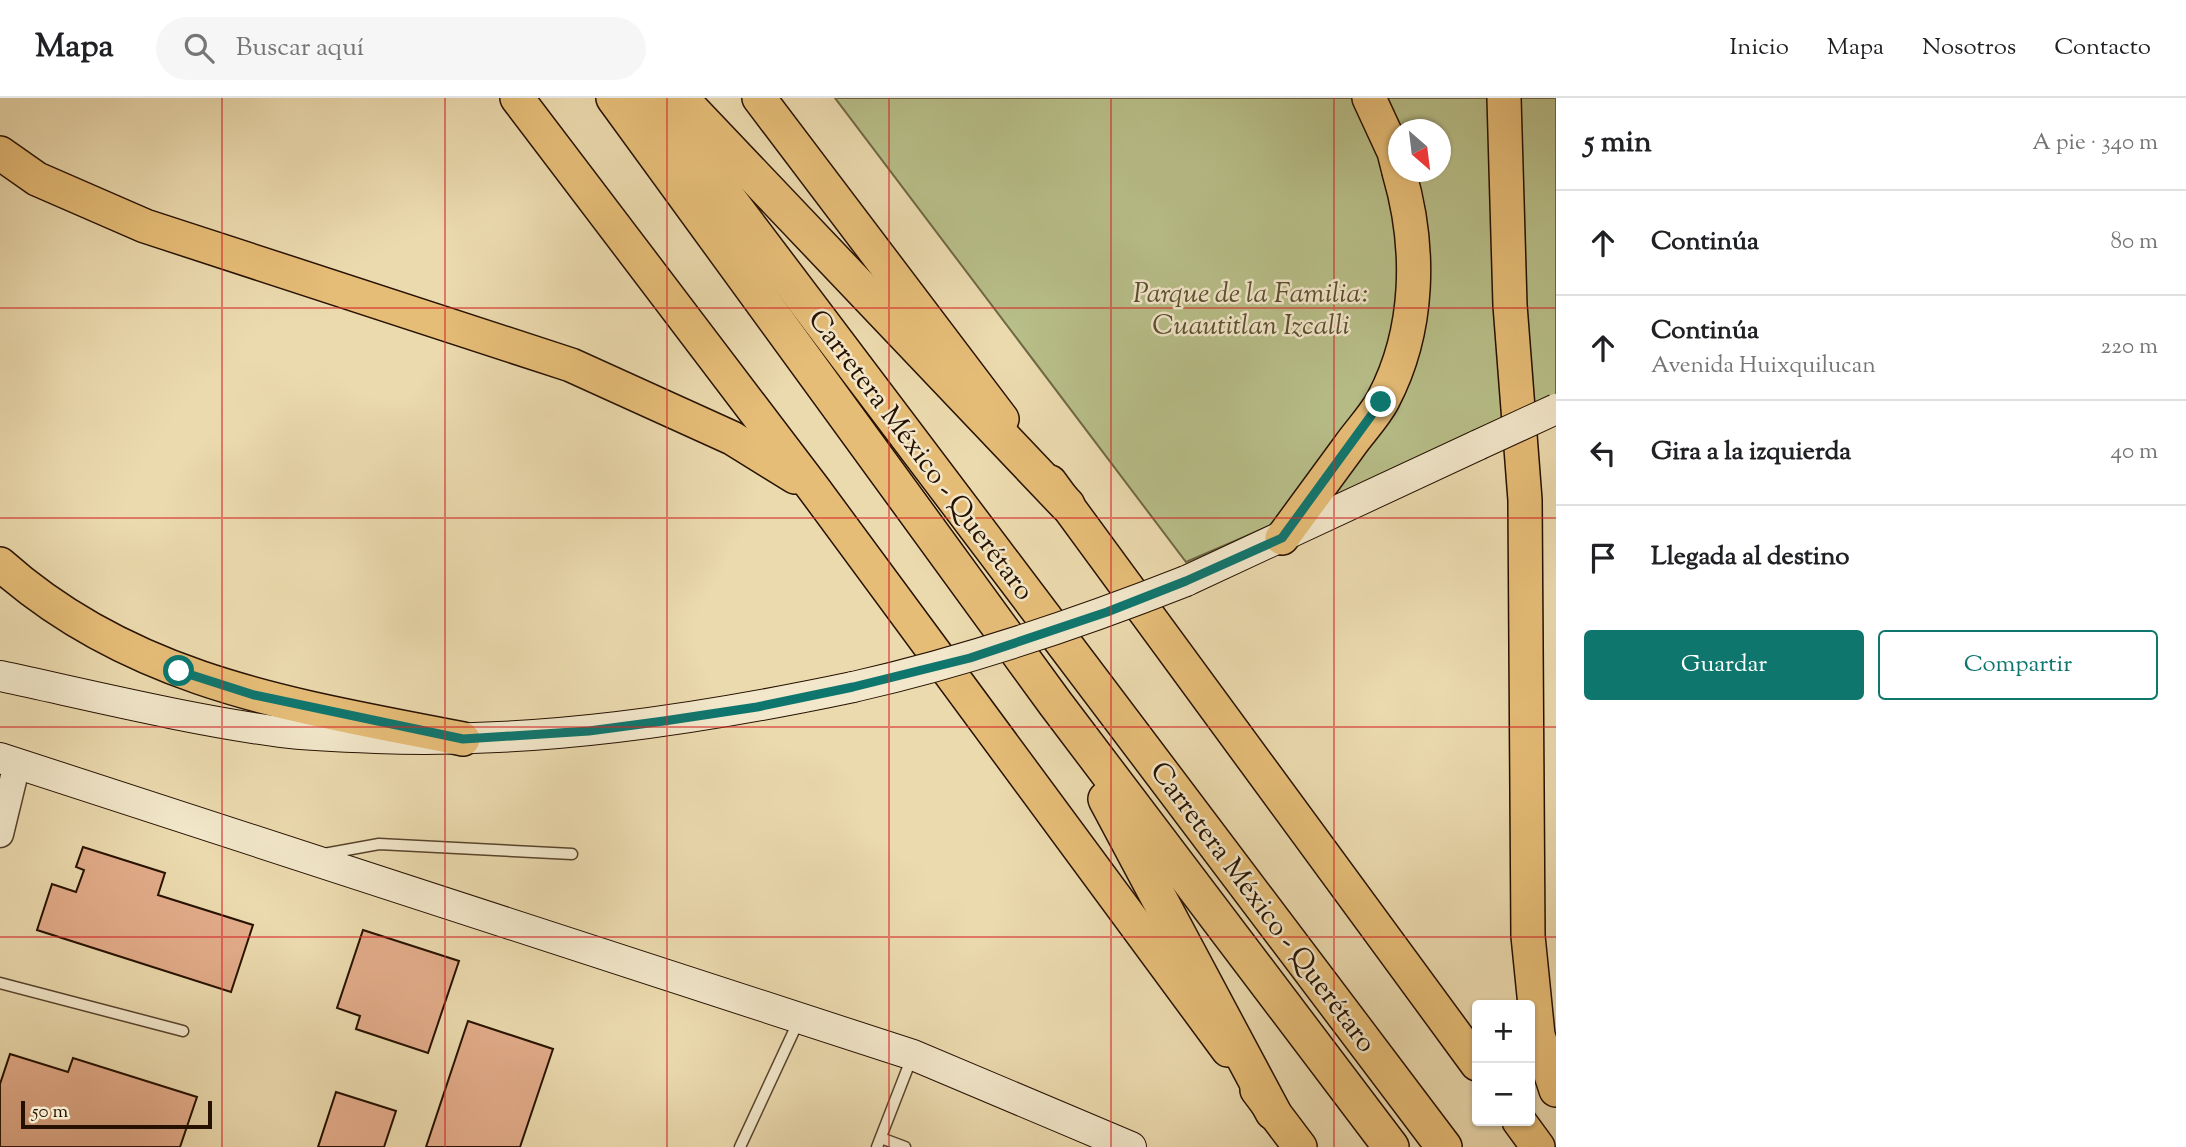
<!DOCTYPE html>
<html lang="es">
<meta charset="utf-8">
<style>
body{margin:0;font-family:"Sorts Mill Goudy",serif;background:#f6f6f6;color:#202124}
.controls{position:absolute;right:21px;bottom:21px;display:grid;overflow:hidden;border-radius:7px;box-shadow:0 2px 5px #0004}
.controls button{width:63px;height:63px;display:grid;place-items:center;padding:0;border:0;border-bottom:2px solid #e0e0e0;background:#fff;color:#202124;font:35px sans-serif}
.compass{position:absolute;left:1388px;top:21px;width:63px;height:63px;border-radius:50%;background:#fff;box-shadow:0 2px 5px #0004;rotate:152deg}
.scale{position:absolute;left:21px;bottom:18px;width:191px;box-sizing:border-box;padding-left:7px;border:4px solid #261100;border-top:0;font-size:19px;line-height:24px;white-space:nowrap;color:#261100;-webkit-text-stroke:5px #f2e7ca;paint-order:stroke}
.stop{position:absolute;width:21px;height:21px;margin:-16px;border:5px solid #0f766e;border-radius:50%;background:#fff}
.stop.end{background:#0f766e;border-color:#fff;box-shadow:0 2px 7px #0008}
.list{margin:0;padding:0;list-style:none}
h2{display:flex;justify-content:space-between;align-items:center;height:91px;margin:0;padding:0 28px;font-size:30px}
h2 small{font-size:23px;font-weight:400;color:#757577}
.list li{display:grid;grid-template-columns:46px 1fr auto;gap:21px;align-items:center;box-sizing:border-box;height:105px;padding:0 28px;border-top:2px solid #e0e0e0}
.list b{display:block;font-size:26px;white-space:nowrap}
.list p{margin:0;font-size:23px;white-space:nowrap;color:#757577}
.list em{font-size:23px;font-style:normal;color:#757577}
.actions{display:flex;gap:14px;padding:21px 28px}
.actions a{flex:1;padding:16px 0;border:2px solid #0f766e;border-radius:7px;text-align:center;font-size:24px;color:#0f766e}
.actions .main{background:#0f766e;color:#fff}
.icon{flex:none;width:38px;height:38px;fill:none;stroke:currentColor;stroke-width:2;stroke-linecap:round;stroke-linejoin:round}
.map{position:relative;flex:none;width:1556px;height:1049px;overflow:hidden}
header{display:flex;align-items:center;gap:42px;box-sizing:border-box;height:98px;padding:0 35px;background:#fff;border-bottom:2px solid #e0e0e0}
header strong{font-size:33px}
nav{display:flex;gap:38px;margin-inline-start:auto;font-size:24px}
.search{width:490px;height:63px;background:#f6f6f6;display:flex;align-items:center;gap:18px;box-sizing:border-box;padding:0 24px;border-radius:38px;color:#757577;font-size:26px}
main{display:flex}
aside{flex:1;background:#fff}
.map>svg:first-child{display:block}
</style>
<header>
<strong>Mapa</strong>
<div class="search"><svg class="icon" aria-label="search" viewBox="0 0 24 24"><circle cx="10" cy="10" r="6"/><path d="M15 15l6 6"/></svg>Buscar aquí</div>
<nav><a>Inicio</a><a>Mapa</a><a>Nosotros</a><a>Contacto</a></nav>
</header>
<main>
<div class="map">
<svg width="1556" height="1049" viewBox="0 0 1556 1049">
<rect width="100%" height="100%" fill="#ebdaae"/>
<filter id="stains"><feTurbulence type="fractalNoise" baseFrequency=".00286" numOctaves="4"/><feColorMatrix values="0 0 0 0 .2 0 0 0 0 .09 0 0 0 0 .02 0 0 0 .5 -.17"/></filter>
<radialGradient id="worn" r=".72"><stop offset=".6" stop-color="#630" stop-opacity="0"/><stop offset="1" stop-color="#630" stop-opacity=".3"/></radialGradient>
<!-- green -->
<path fill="#b8bf89" stroke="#6f6844" stroke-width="2" fill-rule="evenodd" d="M 835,0 L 1556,0 L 1556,304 L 1186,464 ZM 1398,32 L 1440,32 L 1440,74 L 1398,74 Z"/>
<!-- building -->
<g fill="#e3ac8a" stroke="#261100" stroke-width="2">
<path d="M 83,749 L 165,775 L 158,797 L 253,827 L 231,894 L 37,832 L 52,786 L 76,794 L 84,772 L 76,769 Z"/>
<path d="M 363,832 L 459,863 L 428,955 L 356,931 L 360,918 L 337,910 Z"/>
<path d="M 468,923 L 553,951 L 520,1049 L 426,1049 Z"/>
<path d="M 10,956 L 68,974 L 73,960 L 197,999 L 180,1049 L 0,1049 L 0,986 Z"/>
<path d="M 336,994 L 396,1013 L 384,1049 L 318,1049 Z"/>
</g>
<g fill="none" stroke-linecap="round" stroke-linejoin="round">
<!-- service casing -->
<g stroke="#57432c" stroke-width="13">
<g id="service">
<path d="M 324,756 L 379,746 L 572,756"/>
<path d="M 0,885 L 183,933"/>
<path d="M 881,1040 L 905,1049"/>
<path d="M 740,1049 L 799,922"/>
<path d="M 877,1049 L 912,959"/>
</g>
</g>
<!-- tertiary casing -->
<g stroke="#57432c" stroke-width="29">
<path id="tertiary" d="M 0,736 L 17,666"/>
</g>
<!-- secondary casing -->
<g stroke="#261100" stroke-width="32">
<g id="secondary">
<path d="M 1186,483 L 1478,347"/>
<path d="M 0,578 C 93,598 186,621 280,634 C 312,638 344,639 376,640 C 537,646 696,622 853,589"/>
<path d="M 0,660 L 913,957 L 1131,1049"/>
</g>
</g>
<!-- primary casing -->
<g stroke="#261100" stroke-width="36">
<g id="primary">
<path d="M 517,0 L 814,391 L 1228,952"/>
<path d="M 759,0 L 1002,321"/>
<path d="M 1369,0 L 1394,54 L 1398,70"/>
<path d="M 1504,0 L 1510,207 L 1525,402 L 1528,838 L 1538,937 L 1556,992"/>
<path d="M 0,55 L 37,81 L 145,128 L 571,267 L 732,340 L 795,379"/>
<path d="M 1050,384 L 1477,966"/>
<path d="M 1282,440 C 1304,410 1326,380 1348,350 C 1359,334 1374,319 1383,302 C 1420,232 1421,149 1399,74"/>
<path d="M 0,466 C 133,585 296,608 463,641"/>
<path d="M 1257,992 L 1300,1049"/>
<path d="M 1519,1023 L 1538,1049"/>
</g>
</g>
<!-- trunk casing -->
<g stroke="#261100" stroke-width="38">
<g id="trunk">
<path d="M 614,0 L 1055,605 L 1391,1049"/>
<path d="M 652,0 L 1444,1049"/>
<path d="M 680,0 L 1067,407"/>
<path d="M 1106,701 L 1273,1014"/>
</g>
</g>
<!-- service -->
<use href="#service" stroke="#f2e7ca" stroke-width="10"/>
<!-- tertiary -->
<use href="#tertiary" stroke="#f2e7ca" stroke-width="26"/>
<!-- secondary -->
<use href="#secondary" stroke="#f2e7ca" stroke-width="30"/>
<!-- primary -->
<use href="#primary" stroke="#e6bd77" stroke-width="33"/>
<!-- trunk -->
<use href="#trunk" stroke="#e6bd77" stroke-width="35"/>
<!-- secondary-bridge casing -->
<g stroke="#261100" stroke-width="32" stroke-linecap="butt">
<g id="secondary-bridge">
<path d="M 1478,347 L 1556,311"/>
<path d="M 853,589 C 968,563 1077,526 1186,483"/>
</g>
</g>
<!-- secondary-bridge -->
<use href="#secondary-bridge" stroke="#f2e7ca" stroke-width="30"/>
</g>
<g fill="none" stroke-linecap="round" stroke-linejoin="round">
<!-- route -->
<path stroke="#0f766e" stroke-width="9" d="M 179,573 L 254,597 L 463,641 L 589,633 L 664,623 L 757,609 L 853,589 L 970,560 L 1107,514 L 1186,483 L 1282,440 L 1381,304"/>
</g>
<!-- grid -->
<path fill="none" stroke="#d62828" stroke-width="2" stroke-opacity="0.55" d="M 222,0 L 222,1049M 445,0 L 445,1049M 667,0 L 667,1049M 889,0 L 889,1049M 1111,0 L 1111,1049M 1334,0 L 1334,1049M 0,210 L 1556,210M 0,420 L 1556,420M 0,629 L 1556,629M 0,839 L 1556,839"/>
<g text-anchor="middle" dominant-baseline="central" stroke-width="5" stroke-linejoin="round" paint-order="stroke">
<!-- park labels -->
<g font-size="28" font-style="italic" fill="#594e30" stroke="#f2e7ca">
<text x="1251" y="197">Parque de la Familia:<tspan x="1251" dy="32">Cuautitlan Izcalli</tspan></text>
</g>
<!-- street labels -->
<g font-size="28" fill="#261100" stroke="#f2e7ca">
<text transform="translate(920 358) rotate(53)">Carretera México - Querétaro</text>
<text transform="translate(1262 810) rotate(53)">Carretera México - Querétaro</text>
</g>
</g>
<rect width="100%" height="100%" filter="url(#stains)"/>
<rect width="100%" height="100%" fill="url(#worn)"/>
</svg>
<div class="controls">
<button>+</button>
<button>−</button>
</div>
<svg class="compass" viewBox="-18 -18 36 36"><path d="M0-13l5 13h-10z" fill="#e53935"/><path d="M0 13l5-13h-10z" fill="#757577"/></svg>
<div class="scale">50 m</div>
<div class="stop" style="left:179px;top:573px"></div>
<div class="stop end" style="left:1381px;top:304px"></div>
</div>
<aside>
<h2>5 min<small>A pie · 340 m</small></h2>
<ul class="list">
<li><svg class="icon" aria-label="ahead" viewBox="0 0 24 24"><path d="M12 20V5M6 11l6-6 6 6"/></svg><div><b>Continúa</b></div><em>80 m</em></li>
<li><svg class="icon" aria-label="ahead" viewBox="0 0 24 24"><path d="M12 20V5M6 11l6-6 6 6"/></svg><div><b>Continúa</b><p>Avenida Huixquilucan</p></div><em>220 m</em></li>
<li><svg class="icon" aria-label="left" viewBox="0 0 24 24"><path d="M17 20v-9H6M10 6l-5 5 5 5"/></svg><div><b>Gira a la izquierda</b></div><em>40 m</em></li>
<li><svg class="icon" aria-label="arrive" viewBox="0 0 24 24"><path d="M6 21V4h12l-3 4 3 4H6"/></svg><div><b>Llegada al destino</b></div></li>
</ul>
<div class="actions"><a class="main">Guardar</a><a>Compartir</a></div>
</aside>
</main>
